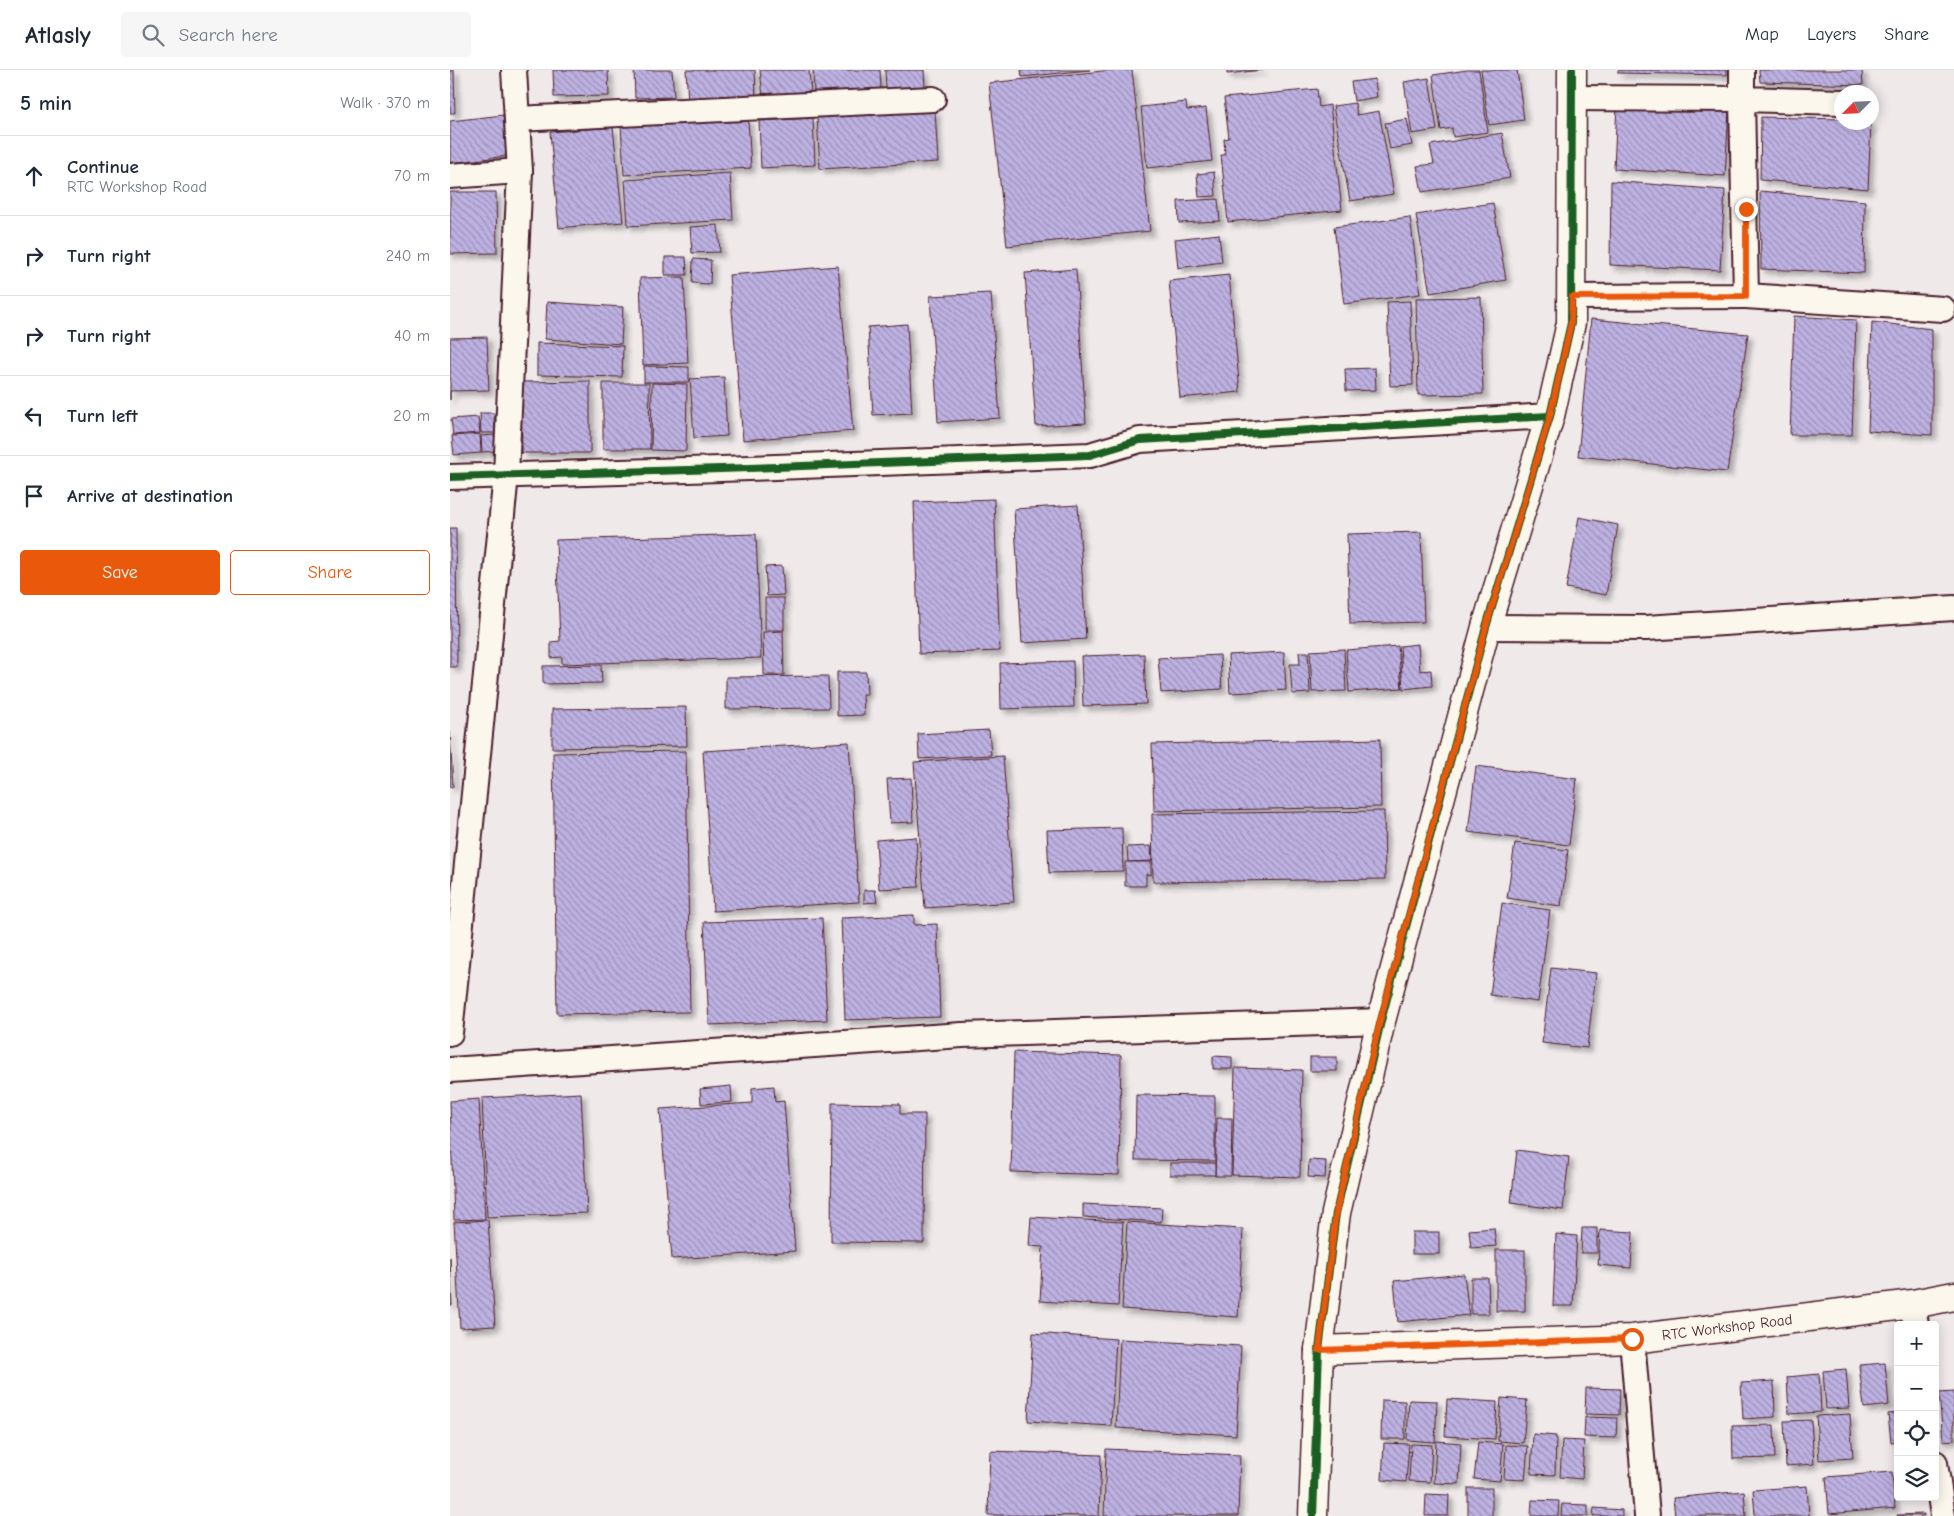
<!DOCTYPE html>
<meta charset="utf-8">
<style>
body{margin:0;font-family:"Comic Neue",sans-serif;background:#f6f6f7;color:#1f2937}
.controls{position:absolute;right:15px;bottom:15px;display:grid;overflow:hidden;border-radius:5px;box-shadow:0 2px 12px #0003}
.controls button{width:45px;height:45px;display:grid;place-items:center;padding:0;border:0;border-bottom:1px solid #e0e1e3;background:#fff;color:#1f2937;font:25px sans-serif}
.compass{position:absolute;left:1384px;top:15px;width:45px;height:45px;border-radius:50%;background:#fff;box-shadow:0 2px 12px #0003;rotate:246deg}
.stop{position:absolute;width:15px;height:15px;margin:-11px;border:4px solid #ea580c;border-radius:50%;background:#fff}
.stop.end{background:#ea580c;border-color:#fff;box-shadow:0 1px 5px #0008}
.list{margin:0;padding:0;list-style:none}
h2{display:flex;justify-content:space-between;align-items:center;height:65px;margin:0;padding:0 20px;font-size:21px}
h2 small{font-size:16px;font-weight:400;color:#747a83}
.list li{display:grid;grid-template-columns:32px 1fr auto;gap:15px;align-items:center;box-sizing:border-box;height:80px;padding:0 20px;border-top:1px solid #e0e1e3}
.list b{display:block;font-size:19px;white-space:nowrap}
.list p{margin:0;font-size:16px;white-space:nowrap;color:#747a83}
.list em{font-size:16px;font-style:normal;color:#747a83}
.actions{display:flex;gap:10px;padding:15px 20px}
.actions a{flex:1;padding:11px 0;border:1px solid #ea580c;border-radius:5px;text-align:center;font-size:18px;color:#ea580c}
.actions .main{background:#ea580c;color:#fff}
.icon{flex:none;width:28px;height:28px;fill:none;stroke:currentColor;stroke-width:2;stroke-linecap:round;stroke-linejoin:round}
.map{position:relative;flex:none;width:1504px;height:1446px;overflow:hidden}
header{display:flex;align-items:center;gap:30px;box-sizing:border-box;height:70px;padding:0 25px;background:#fff;border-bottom:1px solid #e0e1e3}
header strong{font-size:24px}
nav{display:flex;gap:28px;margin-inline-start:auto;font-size:18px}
.search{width:350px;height:45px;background:#f6f6f7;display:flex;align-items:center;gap:12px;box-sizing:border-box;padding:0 18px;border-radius:5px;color:#747a83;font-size:19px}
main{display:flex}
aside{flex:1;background:#fff}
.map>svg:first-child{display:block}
</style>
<header>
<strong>Atlasly</strong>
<div class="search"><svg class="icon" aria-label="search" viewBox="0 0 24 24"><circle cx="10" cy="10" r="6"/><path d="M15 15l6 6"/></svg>Search here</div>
<nav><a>Map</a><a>Layers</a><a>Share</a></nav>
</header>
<main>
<aside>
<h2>5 min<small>Walk · 370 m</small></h2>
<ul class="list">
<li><svg class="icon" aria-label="ahead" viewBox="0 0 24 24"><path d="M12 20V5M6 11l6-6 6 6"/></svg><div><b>Continue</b><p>RTC Workshop Road</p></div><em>70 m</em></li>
<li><svg class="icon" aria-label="right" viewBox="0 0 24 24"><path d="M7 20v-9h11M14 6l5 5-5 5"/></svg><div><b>Turn right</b></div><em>240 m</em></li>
<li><svg class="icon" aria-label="right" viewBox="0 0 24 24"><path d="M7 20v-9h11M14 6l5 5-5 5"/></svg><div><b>Turn right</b></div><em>40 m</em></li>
<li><svg class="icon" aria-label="left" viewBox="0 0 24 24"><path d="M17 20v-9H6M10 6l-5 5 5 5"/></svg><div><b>Turn left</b></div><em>20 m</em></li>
<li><svg class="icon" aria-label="arrive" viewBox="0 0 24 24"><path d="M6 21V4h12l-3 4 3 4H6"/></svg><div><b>Arrive at destination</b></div></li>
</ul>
<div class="actions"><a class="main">Save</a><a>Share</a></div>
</aside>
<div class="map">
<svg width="1504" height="1446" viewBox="0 0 1504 1446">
<defs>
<pattern id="building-back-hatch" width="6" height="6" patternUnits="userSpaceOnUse" patternTransform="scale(1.25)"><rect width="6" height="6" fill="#bdb1e2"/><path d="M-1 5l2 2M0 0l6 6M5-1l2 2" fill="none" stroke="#9c8fb7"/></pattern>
<filter id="shadow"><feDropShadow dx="4.5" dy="4.5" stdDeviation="2.5" flood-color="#0004"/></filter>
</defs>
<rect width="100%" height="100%" fill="#efe9ea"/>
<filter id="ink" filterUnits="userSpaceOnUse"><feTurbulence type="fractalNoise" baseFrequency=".02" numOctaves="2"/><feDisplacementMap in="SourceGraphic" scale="10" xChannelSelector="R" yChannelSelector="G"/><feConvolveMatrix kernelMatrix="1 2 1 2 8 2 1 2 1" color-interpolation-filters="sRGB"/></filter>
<g filter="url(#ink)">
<!-- building -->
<g fill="url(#building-back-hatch)" stroke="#4a1f2b" filter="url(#shadow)">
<path d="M 0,0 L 4,0 L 5,43 L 0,43 Z"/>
<path d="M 103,0 L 158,0 L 159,26 L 104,27 Z"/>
<path d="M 184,0 L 222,0 L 224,27 L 185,28 Z"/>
<path d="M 236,0 L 305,0 L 306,28 L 238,32 Z"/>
<path d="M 310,0 L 359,0 L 361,23 L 313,28 Z"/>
<path d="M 363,0 L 430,0 L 431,21 L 364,23 Z"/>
<path d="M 435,0 L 474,0 L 475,18 L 436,20 Z"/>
<path d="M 571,0 L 640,0 L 572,7 Z"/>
<path d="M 662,0 L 682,0 L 700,161 L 557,176 L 539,13 Z"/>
<path d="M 777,0 L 813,0 L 777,4 Z"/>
<path d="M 1017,0 L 1029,0 L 1038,62 L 1003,67 L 1002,58 L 991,60 L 983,5 Z"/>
<path d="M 1031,0 L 1067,0 L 1074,50 L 1039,55 Z"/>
<path d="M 1168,0 L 1277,0 L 1277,5 L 1168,3 Z"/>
<path d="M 1309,0 L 1412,0 L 1413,15 L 1310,12 Z"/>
<path d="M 979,8 L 987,60 L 962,64 L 954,12 Z"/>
<path d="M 925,9 L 927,27 L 904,31 L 901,12 Z"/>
<path d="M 867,19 L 869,37 L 880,35 L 892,140 L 778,152 L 771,85 L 775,85 L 774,69 L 779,68 L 774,28 Z"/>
<path d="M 736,32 L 737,40 L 756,38 L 762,91 L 697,98 L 691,37 Z"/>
<path d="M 905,33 L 907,45 L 929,41 L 944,124 L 900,131 L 883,36 Z"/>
<path d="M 1167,34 L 1279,39 L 1275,106 L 1164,99 Z"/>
<path d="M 485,40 L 488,92 L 370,99 L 367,47 Z"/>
<path d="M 53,45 L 57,86 L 0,93 L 0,51 Z"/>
<path d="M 1311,47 L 1392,49 L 1392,52 L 1421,52 L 1418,119 L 1310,110 Z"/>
<path d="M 363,48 L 365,95 L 311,98 L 309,51 Z"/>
<path d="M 298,49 L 301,98 L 174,105 L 171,56 Z"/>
<path d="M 957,49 L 962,75 L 940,79 L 935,53 Z"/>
<path d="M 163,57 L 173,152 L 109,158 L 100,62 Z"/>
<path d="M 1052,63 L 1060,108 L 972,122 L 967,96 L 984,94 L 980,75 Z"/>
<path d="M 764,102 L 766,126 L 749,127 L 747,104 Z"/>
<path d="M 280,103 L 283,150 L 178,156 L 175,110 Z"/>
<path d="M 1161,111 L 1275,120 L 1270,200 L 1160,195 Z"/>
<path d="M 1310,121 L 1415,131 L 1414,203 L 1311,199 Z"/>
<path d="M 0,122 L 46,122 L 47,183 L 0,184 Z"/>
<path d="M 768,129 L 770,151 L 729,153 L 728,131 Z"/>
<path d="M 1043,133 L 1056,210 L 980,223 L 966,145 Z"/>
<path d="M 960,147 L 970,224 L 894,234 L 884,157 Z"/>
<path d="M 268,155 L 270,182 L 242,183 L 240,157 Z"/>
<path d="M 769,164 L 772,192 L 728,198 L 725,169 Z"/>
<path d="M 215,187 L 236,187 L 237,205 L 215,205 Z"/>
<path d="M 243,189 L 261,190 L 260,214 L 242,213 Z"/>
<path d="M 388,196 L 403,361 L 293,370 L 279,205 Z"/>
<path d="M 626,199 L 636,353 L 586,356 L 575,203 Z"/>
<path d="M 779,205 L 790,322 L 730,328 L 719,211 Z"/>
<path d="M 234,207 L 238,293 L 193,295 L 190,208 Z"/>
<path d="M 541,223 L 550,348 L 488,352 L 480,226 Z"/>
<path d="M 1031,227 L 1033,324 L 968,325 L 966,228 Z"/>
<path d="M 960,231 L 963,315 L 940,316 L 937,232 Z"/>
<path d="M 97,232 L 173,237 L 171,274 L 95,269 Z"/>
<path d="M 1344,246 L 1406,250 L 1402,365 L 1340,365 Z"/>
<path d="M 1141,249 L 1298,264 L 1277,402 L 1128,386 Z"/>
<path d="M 1422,252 L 1482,259 L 1482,365 L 1418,361 Z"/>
<path d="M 457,254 L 462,343 L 423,345 L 418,257 Z"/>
<path d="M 37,267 L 39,320 L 0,321 L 0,330 L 0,268 Z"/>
<path d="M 87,273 L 173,276 L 172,307 L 87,305 Z"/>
<path d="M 194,296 L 239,297 L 239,312 L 194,312 Z"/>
<path d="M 925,298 L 926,320 L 896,321 L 895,299 Z"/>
<path d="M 274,307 L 277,366 L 244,368 L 240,309 Z"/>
<path d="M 140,311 L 140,383 L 72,383 L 71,312 Z"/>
<path d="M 153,313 L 199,313 L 200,379 L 153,379 Z"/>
<path d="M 202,313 L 237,314 L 236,381 L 201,380 Z"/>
<path d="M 30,343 L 44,343 L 45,363 L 31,363 Z"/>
<path d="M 28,347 L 30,363 L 3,365 L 1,349 Z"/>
<path d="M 30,364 L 31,383 L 4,385 L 2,366 Z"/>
<path d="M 46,365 L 47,381 L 32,382 L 31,366 Z"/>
<path d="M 544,429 L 550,581 L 469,584 L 464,432 Z"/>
<path d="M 628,435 L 636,569 L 572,573 L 564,439 Z"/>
<path d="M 1129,447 L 1168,455 L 1156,525 L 1116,518 Z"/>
<path d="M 0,458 L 6,458 L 7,597 L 0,597 Z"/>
<path d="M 971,462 L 974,552 L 900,554 L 897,464 Z"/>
<path d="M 306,464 L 311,588 L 112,594 L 112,587 L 101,588 L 101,572 L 110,571 L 106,470 Z"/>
<path d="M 332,496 L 334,525 L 317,526 L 315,497 Z"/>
<rect x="315" y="528" width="19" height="32"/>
<path d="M 333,561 L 334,605 L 314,605 L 313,562 Z"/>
<path d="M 968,574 L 970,601 L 981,600 L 982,616 L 953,619 L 950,576 Z"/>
<path d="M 948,576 L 952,618 L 899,622 L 896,580 Z"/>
<path d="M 894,579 L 896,621 L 862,622 L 860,581 Z"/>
<path d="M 834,582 L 836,620 L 780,623 L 778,585 Z"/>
<path d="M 849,582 L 858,582 L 860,623 L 842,624 L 840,594 L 850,594 Z"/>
<path d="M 694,584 L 696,634 L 633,636 L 631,586 Z"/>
<path d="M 770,585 L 772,619 L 711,623 L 708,588 Z"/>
<path d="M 623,591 L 624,637 L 551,639 L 550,593 Z"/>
<path d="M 151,595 L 152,613 L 93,614 L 93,596 Z"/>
<path d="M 387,602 L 416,602 L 417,624 L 413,624 L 414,645 L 387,646 Z"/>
<path d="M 378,606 L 379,638 L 276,639 L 276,607 Z"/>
<path d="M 236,637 L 237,676 L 102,678 L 102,639 Z"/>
<path d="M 539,660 L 541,685 L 469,689 L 468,664 Z"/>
<path d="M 0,662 L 3,717 L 0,717 Z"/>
<path d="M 930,669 L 931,737 L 704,741 L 702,674 Z"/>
<path d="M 399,672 L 409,832 L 263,841 L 253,681 Z"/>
<path d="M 236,681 L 240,942 L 107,944 L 103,683 Z"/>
<path d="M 553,686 L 564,832 L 475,838 L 464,692 Z"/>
<path d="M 1026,696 L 1127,709 L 1119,775 L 1018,762 Z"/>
<path d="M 461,708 L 463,752 L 440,753 L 437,709 Z"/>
<path d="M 934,741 L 935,809 L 703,812 L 702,744 Z"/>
<path d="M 672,758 L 673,801 L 599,803 L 597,760 Z"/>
<path d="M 466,767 L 469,817 L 429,819 L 426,770 Z"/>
<path d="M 1065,773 L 1118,780 L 1111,836 L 1057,828 Z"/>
<path d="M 701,776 L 702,791 L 678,792 L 677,777 Z"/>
<path d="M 675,792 L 701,792 L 701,805 L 696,804 L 696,816 L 675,816 Z"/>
<path d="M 414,820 L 425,820 L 427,832 L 414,833 Z"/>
<path d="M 1052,833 L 1100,840 L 1088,932 L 1040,925 Z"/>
<path d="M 464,845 L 464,855 L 487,854 L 490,947 L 395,950 L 391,848 Z"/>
<path d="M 372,848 L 377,950 L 259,955 L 254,852 Z"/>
<path d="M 1101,898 L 1146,903 L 1137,978 L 1092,973 Z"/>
<path d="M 564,982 L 671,985 L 669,1105 L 561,1102 Z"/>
<path d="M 763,986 L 782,987 L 782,999 L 763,999 Z"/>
<rect x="860" y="987" width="27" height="14"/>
<path d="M 785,998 L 852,1000 L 850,1107 L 782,1105 Z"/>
<path d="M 281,1016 L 282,1032 L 251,1034 L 250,1019 Z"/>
<path d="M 324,1016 L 325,1032 L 334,1031 L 345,1181 L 222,1189 L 210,1039 L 302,1033 L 302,1018 Z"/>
<path d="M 131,1023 L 137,1143 L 37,1147 L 32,1028 Z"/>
<path d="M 686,1025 L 765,1026 L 765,1091 L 685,1090 Z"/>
<path d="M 29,1029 L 35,1149 L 4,1150 L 0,1031 Z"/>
<path d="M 382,1033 L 450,1034 L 450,1044 L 475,1044 L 474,1173 L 381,1172 Z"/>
<path d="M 767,1048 L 782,1048 L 781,1106 L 765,1106 Z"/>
<path d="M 1067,1080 L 1119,1087 L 1113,1140 L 1061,1133 Z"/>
<path d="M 859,1090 L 876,1091 L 875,1108 L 858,1107 Z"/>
<rect x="720" y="1093" width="45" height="12"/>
<path d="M 633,1134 L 712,1138 L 711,1152 L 633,1147 Z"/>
<path d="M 581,1147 L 673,1152 L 668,1236 L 590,1231 L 593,1177 L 579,1176 Z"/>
<path d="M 38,1150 L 45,1256 L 10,1258 L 4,1152 Z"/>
<path d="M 677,1152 L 793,1159 L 788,1247 L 672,1239 Z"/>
<path d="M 1044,1158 L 1046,1176 L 1021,1178 L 1019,1160 Z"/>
<path d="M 1132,1158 L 1147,1158 L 1147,1183 L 1131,1183 Z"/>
<path d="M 1150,1160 L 1183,1162 L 1181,1198 L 1148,1195 Z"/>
<rect x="962" y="1162" width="27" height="22"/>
<path d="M 1106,1164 L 1127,1166 L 1123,1236 L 1103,1236 Z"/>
<rect x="1046" y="1180" width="29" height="61"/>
<path d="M 0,1187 L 2,1235 L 0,1235 Z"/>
<path d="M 1014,1204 L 1019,1245 L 948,1252 L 944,1211 Z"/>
<path d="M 1021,1208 L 1038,1208 L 1039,1244 L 1021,1244 Z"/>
<path d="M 583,1263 L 666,1269 L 661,1356 L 578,1351 Z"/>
<path d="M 670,1269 L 791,1276 L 786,1365 L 666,1358 Z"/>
<path d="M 1435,1293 L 1439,1335 L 1414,1338 L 1409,1295 Z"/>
<path d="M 1396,1299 L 1399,1338 L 1376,1339 L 1373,1301 Z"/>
<path d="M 1369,1304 L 1371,1342 L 1339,1344 L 1337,1307 Z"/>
<path d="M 1324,1311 L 1325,1347 L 1293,1349 L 1291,1313 Z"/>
<path d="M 1136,1318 L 1170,1319 L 1169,1345 L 1135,1344 Z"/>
<path d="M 1504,1322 L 1504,1370 L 1493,1371 L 1489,1323 Z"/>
<path d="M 1051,1328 L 1077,1330 L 1073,1373 L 1048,1371 Z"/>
<path d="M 997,1329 L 1047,1332 L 1045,1369 L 995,1366 Z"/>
<path d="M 932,1330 L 955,1331 L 955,1369 L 931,1369 Z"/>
<path d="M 959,1330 L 987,1331 L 985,1372 L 957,1370 Z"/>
<path d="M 1448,1343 L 1448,1371 L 1441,1372 L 1438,1344 Z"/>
<path d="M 1400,1344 L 1403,1388 L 1369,1390 L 1366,1346 Z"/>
<path d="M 1135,1347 L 1167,1348 L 1166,1368 L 1134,1367 Z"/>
<path d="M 1361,1350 L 1364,1394 L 1336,1396 L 1334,1351 Z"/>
<path d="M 1324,1355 L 1325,1388 L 1283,1389 L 1282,1356 Z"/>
<path d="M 1083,1364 L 1106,1366 L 1105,1405 L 1081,1404 Z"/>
<path d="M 1112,1370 L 1134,1371 L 1132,1409 L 1110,1407 Z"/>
<path d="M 986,1371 L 1011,1373 L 1009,1414 L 984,1413 Z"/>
<path d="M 1028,1372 L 1053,1374 L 1050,1411 L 1024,1409 Z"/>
<path d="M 934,1373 L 959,1374 L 956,1412 L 932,1410 Z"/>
<path d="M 961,1374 L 982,1375 L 980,1412 L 959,1411 Z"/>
<path d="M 1056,1375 L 1078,1376 L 1075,1410 L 1054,1409 Z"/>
<path d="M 656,1379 L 790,1385 L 788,1446 L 654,1446 Z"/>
<path d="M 540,1381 L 651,1385 L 649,1446 L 538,1445 Z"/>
<path d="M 1442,1402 L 1445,1438 L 1379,1444 L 1376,1407 Z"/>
<path d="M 1357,1416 L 1359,1446 L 1305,1446 L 1303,1420 Z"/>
<rect x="1018" y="1418" width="24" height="28"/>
<path d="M 1294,1421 L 1296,1446 L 1225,1446 L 1223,1428 Z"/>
<path d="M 976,1424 L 999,1425 L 998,1446 L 975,1446 Z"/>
<path d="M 1082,1430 L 1109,1431 L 1108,1446 L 1081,1446 Z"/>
<path d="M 1112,1434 L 1138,1435 L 1138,1446 L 1111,1446 Z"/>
<path d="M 1144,1438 L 1172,1440 L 1172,1446 L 1143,1446 Z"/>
<path d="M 1474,1444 L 1474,1446 L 1447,1446 L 1447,1445 Z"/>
</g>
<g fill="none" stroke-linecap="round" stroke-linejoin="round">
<!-- street casing -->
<g stroke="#4a1f2b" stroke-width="28">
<g id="street">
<path d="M 1292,0 L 1292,29 L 1392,32"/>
<path d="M 1121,28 L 1292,29 L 1296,226 L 1122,227"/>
<path d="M 67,49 L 483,29"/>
<path d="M 0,106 L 70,101"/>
<path d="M 1296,226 L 1493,239"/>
<path d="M 0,407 L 271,399 L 640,385 L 690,370 L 1100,346"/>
<path d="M 1036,557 L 1196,558 L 1504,538"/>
<path d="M 0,963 L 56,405 L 70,101 L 64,0"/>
<path d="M 0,1000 L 512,965 L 931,951"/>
<path d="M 1463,1234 L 1466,1255"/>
<path d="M 1182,1269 L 1197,1446"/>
<path d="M 1485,1393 L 1493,1446"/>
</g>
</g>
<!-- secondary casing -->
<g stroke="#4a1f2b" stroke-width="31">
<g id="secondary">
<path id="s1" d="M 869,1280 L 1182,1269 L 1463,1234 L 1504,1226"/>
<path d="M 863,1446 L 869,1280 L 886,1143 L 931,951 L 1036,557 L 1100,346 L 1121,253 L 1122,0"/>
</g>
</g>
<!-- street -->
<use href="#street" stroke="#fbf7ec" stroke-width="24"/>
<!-- secondary -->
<use href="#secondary" stroke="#fbf7ec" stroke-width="28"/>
<!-- cycleway casing -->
<g stroke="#fbf7ec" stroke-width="11">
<g id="cycleway">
<path d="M 0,407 L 271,399 L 640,385 L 690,370 L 1100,346"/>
<path d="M 863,1446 L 869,1280 L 886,1143 L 931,951 L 1036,557 L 1100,346 L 1121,253 L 1122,0"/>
</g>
</g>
<!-- cycleway -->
<use href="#cycleway" stroke="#1b5e20" stroke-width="8"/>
</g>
</g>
<g fill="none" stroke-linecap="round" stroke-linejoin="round" filter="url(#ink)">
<!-- route -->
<path stroke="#ea580c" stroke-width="6" d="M 1182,1269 L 869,1280 L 886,1142 L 930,951 L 1036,557 L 1100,346 L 1121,253 L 1122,227 L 1296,226 L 1296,139"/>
</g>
<g text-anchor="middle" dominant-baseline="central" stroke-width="5" stroke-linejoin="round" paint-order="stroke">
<!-- street labels -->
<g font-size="15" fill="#4a1f2b" stroke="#fbf7ec">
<text stroke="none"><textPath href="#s1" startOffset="409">RTC Workshop Road</textPath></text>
</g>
</g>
</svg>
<div class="controls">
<button>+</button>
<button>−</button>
<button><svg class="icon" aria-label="locate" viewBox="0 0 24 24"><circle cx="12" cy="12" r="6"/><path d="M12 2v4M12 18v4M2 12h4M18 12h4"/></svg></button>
<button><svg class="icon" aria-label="layers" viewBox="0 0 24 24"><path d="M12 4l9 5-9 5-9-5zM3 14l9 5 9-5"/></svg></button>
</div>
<svg class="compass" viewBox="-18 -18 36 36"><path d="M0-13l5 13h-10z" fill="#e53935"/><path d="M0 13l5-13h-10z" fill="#747a83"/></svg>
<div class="stop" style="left:1182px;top:1269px"></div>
<div class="stop end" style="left:1296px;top:139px"></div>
</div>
</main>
